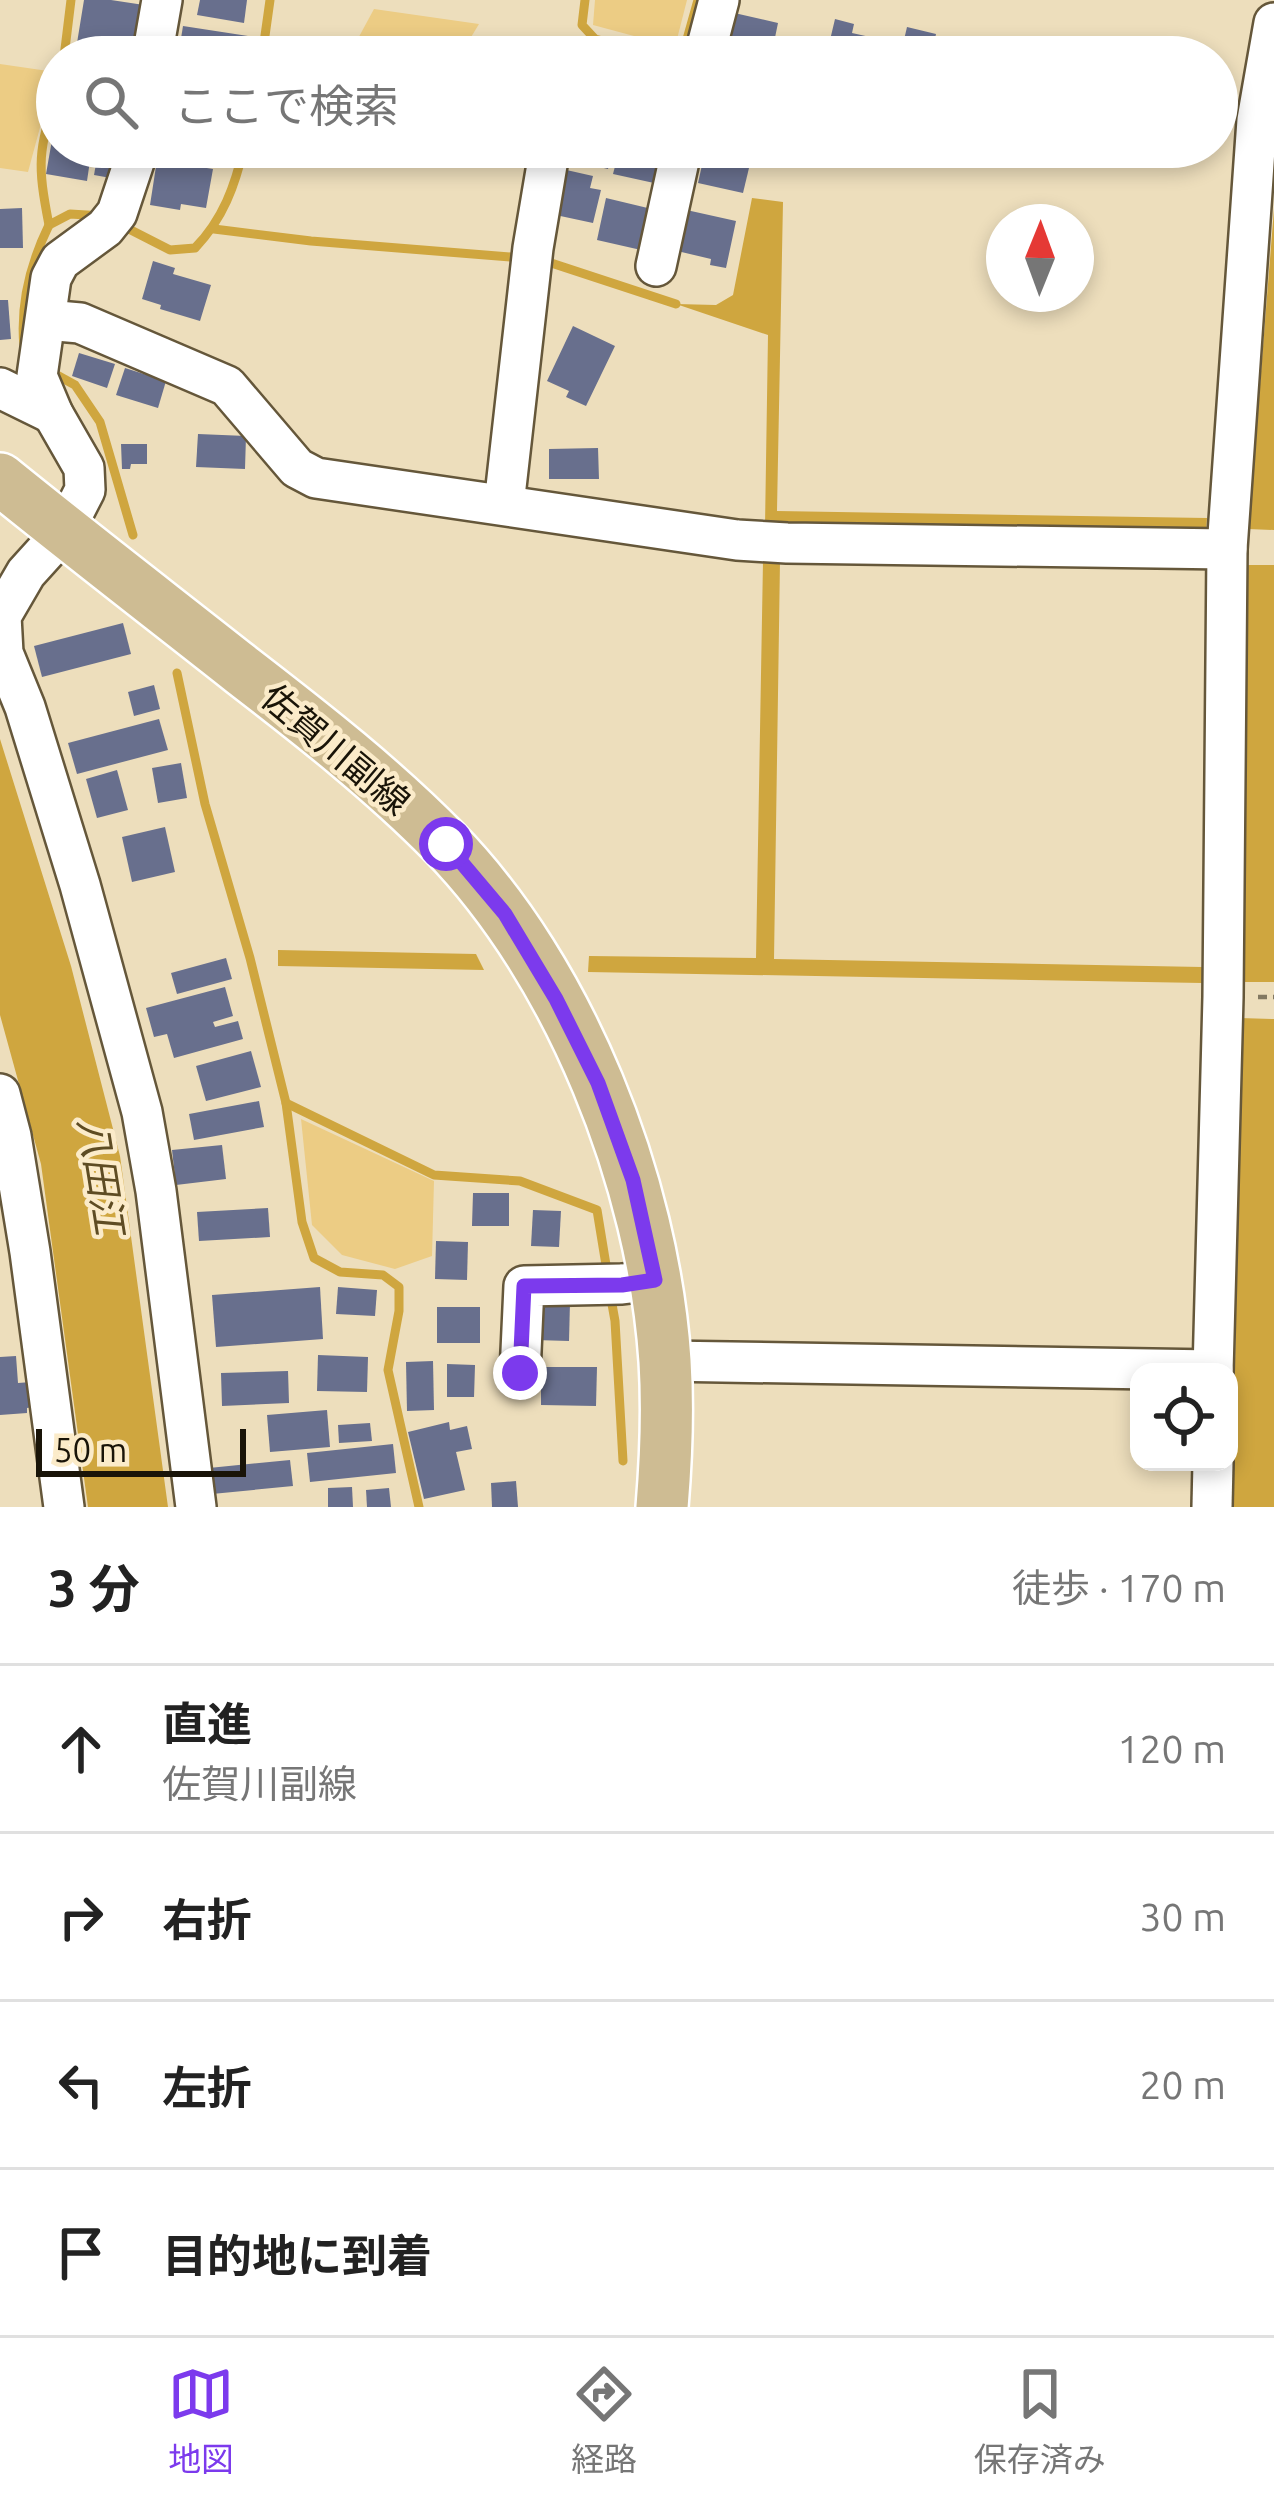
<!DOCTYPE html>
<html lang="ja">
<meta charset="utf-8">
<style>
body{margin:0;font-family:Ubuntu,"Noto Sans JP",sans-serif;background:#f6f6f6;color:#222}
.controls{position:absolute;right:36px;bottom:36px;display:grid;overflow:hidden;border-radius:24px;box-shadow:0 6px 18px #0003}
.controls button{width:108px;height:108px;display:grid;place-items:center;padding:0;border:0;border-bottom:3px solid #e0e0e0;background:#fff;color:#222;font:60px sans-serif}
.compass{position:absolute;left:986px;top:204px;width:108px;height:108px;border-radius:50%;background:#fff;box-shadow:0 6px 18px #0003;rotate:1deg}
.scale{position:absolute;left:36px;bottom:30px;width:210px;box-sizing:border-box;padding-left:12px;border:6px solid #191408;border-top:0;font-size:33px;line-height:42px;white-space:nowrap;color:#191408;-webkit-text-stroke:9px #fbebc9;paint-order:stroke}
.stop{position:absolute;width:36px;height:36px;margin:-27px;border:9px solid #7c3aed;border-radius:50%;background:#fff}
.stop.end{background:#7c3aed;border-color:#fff;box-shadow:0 3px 12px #0008}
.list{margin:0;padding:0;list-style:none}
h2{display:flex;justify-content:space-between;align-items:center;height:156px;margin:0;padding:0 48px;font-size:51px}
h2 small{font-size:39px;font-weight:400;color:#767676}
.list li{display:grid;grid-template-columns:78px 1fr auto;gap:36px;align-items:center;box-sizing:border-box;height:168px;padding:0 48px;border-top:3px solid #e0e0e0}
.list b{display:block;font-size:45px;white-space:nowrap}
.list p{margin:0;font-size:39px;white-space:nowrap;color:#767676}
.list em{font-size:39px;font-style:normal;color:#767676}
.icon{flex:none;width:66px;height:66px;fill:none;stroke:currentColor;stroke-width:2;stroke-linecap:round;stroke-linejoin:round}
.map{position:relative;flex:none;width:1274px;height:1507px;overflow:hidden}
.search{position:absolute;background:#fff;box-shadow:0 6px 18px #0003;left:36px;right:36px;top:36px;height:132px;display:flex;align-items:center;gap:30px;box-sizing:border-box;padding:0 42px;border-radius:66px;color:#767676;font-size:45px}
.sheet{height:828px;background:#fff}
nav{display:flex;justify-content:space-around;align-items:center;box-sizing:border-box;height:168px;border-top:3px solid #e0e0e0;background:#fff;font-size:33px;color:#767676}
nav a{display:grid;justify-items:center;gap:6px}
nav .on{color:#7c3aed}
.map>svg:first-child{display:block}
</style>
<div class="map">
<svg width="1274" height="1507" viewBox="0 0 1274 1507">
<rect width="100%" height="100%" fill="#eddebc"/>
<!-- green -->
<g fill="#eccc84">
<path d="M 595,0 L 687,0 L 675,47 L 593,25 Z"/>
<path d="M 374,9 L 479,24 L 459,57 L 348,57 Z"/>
<path d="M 0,64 L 55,72 L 28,172 L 0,168 Z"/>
<path d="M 301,1119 L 434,1181 L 432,1256 L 395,1269 L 342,1255 L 312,1225 Z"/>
</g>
<!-- water -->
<g fill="#cfa63f">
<path d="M 752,198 L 783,202 L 777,511 L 1207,518 L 1206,532 L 765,526 L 768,335 L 676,304 L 716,305 L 733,295 Z"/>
<path d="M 1274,209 L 1274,530 L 1248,529 L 1249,522 Z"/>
<path d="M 763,561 L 780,561 L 774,959 L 1202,967 L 1202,983 L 588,972 L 589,956 L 756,958 Z"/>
<path d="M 1246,565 L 1274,565 L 1274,982 L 1241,982 Z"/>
<path d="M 0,739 L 71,966 L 120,1156 L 168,1507 L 88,1507 L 41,1164 L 0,1015 Z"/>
<path d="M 278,950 L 476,954 L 484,970 L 278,966 Z"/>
<path d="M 1240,1018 L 1274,1019 L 1274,1507 L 1233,1507 Z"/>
</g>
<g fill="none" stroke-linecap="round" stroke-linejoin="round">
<!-- stream -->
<g stroke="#cfa63f" stroke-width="9">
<path d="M 585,0 L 582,25 L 595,39 L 665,57"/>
<path d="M 64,57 L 71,0"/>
<path d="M 262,57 L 270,0"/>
<path d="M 670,57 L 684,50 L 698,0"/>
<path d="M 57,92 C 38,152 37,163 49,225 L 70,214 L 103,216"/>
<path d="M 123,226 L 170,250 L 195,248 C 223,219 235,186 244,147"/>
<path d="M 214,229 L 311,241 L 522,258"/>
<path d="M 539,259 L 676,304"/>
<path d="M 24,347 C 20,305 31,262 49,225"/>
<path d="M 55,374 L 75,385 L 100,422 L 133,535"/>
<path d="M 177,673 L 205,804 L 250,958 L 286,1103 L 302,1222 L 314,1258 L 340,1272 L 383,1275 L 399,1287 L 399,1311 L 388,1370 L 419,1507"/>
<path d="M 286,1103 L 434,1175 L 520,1181 L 597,1210 L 608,1277"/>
<path d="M 610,1293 L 615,1321 L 623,1461"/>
</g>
</g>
<!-- building -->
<g fill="#686f8d">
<path d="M 84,0 L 111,0 L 144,5 L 137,48 L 111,44 L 110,49 L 77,43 Z"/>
<path d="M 200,0 L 247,0 L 244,23 L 197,15 Z"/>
<path d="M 730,12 L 778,23 L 771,57 L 756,57 L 728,50 L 731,36 L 724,34 Z"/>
<path d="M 835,19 L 854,24 L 852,33 L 897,43 L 893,57 L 826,57 Z"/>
<path d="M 183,26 L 248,36 L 244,57 L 178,57 Z"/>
<path d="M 907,27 L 936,34 L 931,57 L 900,57 Z"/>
<path d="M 55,123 L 57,123 L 57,147 L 92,147 L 87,181 L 46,174 Z"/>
<path d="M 99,147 L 127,147 L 122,180 L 94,175 Z"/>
<path d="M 573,147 L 613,147 L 608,169 L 570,160 Z"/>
<path d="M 620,147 L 662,147 L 654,183 L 613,174 Z"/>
<path d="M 706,147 L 754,147 L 743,193 L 698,183 Z"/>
<path d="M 157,160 L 213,169 L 206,208 L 181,204 L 180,210 L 150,205 Z"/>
<path d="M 562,169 L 593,176 L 590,188 L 601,190 L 593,223 L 551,214 Z"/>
<path d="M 606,198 L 656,210 L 641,250 L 597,240 Z"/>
<path d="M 22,208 L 23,248 L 0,248 L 0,209 Z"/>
<path d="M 682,209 L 736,221 L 726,268 L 710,265 L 711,259 L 673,250 Z"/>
<path d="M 153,261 L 175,268 L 173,274 L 211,285 L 200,321 L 160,309 L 161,305 L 142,299 Z"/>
<path d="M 0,300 L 8,300 L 11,339 L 0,340 Z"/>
<path d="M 573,326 L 615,346 L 586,406 L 566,397 L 569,391 L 547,381 Z"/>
<path d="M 79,353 L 115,364 L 107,388 L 72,376 Z"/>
<path d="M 125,368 L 166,381 L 158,408 L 116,395 Z"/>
<path d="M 198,434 L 246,436 L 245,469 L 196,467 Z"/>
<path d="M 121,444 L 147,444 L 147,464 L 131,464 L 130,469 L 122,469 Z"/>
<path d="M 598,448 L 599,479 L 549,479 L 549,449 Z"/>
<path d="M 123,623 L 131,654 L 42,677 L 34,646 Z"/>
<path d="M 154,685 L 160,709 L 134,716 L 128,692 Z"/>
<path d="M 159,719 L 168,750 L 77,774 L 68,743 Z"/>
<path d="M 181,763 L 187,798 L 158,803 L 152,768 Z"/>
<path d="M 117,770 L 128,810 L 97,818 L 86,779 Z"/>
<path d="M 165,827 L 175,872 L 132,882 L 122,837 Z"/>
<path d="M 226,958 L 232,979 L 177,994 L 171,973 Z"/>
<path d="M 225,987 L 233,1016 L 213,1022 L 215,1027 L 238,1021 L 243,1039 L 174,1058 L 167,1034 L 154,1037 L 146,1008 Z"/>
<path d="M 251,1051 L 261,1087 L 206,1101 L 196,1066 Z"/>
<path d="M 259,1101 L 264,1127 L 194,1140 L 189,1114 Z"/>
<path d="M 222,1145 L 226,1179 L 176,1185 L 172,1150 Z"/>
<path d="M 473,1193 L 509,1193 L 509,1226 L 472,1226 Z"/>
<path d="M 268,1208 L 270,1237 L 199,1241 L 197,1212 Z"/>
<path d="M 533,1210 L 561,1211 L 559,1247 L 531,1246 Z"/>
<path d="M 436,1241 L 468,1242 L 467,1280 L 435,1279 Z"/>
<path d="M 320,1287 L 323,1339 L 216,1347 L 212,1295 Z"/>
<path d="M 338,1287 L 377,1290 L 375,1316 L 336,1314 Z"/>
<path d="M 536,1301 L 570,1302 L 569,1341 L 535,1340 Z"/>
<rect x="437" y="1307" width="43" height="36"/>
<path d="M 318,1355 L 368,1357 L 367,1392 L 317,1391 Z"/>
<path d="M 16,1356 L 18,1383 L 31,1382 L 33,1407 L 27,1408 L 27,1413 L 0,1415 L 0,1357 Z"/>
<path d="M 433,1361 L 434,1410 L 407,1411 L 406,1362 Z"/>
<path d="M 447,1364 L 475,1365 L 474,1397 L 447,1397 Z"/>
<path d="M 541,1367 L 597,1367 L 596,1406 L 541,1405 Z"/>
<path d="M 288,1371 L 289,1403 L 222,1406 L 221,1373 Z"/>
<path d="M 327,1410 L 330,1447 L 270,1452 L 267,1415 Z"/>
<path d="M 449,1422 L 450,1430 L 467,1426 L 472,1449 L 456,1452 L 465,1490 L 424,1499 L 408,1432 Z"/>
<path d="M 370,1423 L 372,1441 L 339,1443 L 338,1425 Z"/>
<path d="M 393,1444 L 396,1473 L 310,1482 L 307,1453 Z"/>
<path d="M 290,1460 L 293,1486 L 212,1494 L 209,1468 Z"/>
<path d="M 516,1481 L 518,1507 L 492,1507 L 491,1483 Z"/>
<path d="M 352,1487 L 353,1507 L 328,1507 L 328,1488 Z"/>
<path d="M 389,1488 L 391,1507 L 367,1507 L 366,1490 Z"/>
</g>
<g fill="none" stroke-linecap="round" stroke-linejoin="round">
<!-- minor casing -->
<g stroke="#65573a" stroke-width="44">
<g id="minor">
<path d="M 152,57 L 162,0"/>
<path d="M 704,57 L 719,0"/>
<path d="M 139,147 L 117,213 L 105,228 L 60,261 L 51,278 L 37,376 L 53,414 L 84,468 L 85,490 L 64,531 L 26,573 L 1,616 L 3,653 L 25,707 L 80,885 L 142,1112 L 156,1191 L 196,1507"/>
<path d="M 656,266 L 682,147"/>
<path d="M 46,320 L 80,323 L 227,386 L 297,468 L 316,478 L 737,540 L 787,543 L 1227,549"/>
<path d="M 0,388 L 53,414"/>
<path d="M 504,505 L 533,248 L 550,147"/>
<path d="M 0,1094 L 11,1136 L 30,1252 L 64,1507"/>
<path d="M 665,1361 L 1213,1370"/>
<path d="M 1213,1372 L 1223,997 L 1227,549 L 1257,120 L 1274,23"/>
<path d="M 520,1373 L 524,1286 L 622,1284 L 655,1280"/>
<path d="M 1212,1507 L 1213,1462"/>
</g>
</g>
<!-- major casing -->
<g stroke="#fff" stroke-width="56">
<path id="major" d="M 0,479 C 80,544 162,607 243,671 C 313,725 382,779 444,842 C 571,972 653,1182 665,1361 C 668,1409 666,1459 662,1507"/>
</g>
<!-- path -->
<path stroke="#827861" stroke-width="4.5" stroke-dasharray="9 6" stroke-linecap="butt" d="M 1258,997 L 1274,997"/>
<!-- minor -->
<use href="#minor" stroke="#fff" stroke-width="39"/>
<!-- major -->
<use href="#major" stroke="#cebc93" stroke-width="51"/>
</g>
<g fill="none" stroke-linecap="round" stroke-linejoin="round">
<!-- route -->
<path stroke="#7c3aed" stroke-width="15" d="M 446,844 L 505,914 L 556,999 L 598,1083 L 633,1180 L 655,1280 L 622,1285 L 524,1286 L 520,1373"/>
</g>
<g text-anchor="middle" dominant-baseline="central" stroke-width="9" stroke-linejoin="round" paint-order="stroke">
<!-- street labels -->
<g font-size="36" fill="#191408" stroke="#fbebc9">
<text transform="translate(336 749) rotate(40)">佐賀川副線</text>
</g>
<!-- water labels -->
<g font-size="39" font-style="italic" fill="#5e4c23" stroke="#fbebc9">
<text transform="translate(102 1176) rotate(81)">八田江</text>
</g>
</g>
</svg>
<div class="controls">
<button><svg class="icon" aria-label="locate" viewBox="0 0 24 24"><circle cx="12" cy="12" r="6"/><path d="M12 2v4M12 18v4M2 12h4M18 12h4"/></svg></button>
</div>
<svg class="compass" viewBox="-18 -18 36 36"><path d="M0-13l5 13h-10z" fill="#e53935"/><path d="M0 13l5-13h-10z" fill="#767676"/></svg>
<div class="scale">50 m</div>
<div class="stop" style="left:446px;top:844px"></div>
<div class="stop end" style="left:520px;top:1373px"></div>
<div class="search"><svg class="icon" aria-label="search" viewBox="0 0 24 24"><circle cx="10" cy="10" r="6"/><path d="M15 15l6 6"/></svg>ここで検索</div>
</div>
<section class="sheet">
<h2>3 分<small>徒歩 · 170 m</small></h2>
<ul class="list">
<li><svg class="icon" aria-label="ahead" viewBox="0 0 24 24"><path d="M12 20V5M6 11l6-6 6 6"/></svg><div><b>直進</b><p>佐賀川副線</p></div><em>120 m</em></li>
<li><svg class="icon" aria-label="right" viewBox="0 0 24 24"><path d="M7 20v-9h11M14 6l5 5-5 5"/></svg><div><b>右折</b></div><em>30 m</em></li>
<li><svg class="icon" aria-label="left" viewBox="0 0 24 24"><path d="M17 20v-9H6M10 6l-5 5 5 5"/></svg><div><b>左折</b></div><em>20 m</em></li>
<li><svg class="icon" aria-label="arrive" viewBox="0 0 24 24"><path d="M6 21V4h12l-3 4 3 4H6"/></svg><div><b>目的地に到着</b></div></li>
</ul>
</section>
<nav>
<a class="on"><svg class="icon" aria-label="map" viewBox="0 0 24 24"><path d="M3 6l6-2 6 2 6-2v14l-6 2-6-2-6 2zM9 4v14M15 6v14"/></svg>地図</a>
<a><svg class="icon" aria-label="directions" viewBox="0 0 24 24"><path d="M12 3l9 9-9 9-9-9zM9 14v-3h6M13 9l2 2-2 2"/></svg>経路</a>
<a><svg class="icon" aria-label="saved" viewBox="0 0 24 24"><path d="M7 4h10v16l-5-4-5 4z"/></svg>保存済み</a>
</nav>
